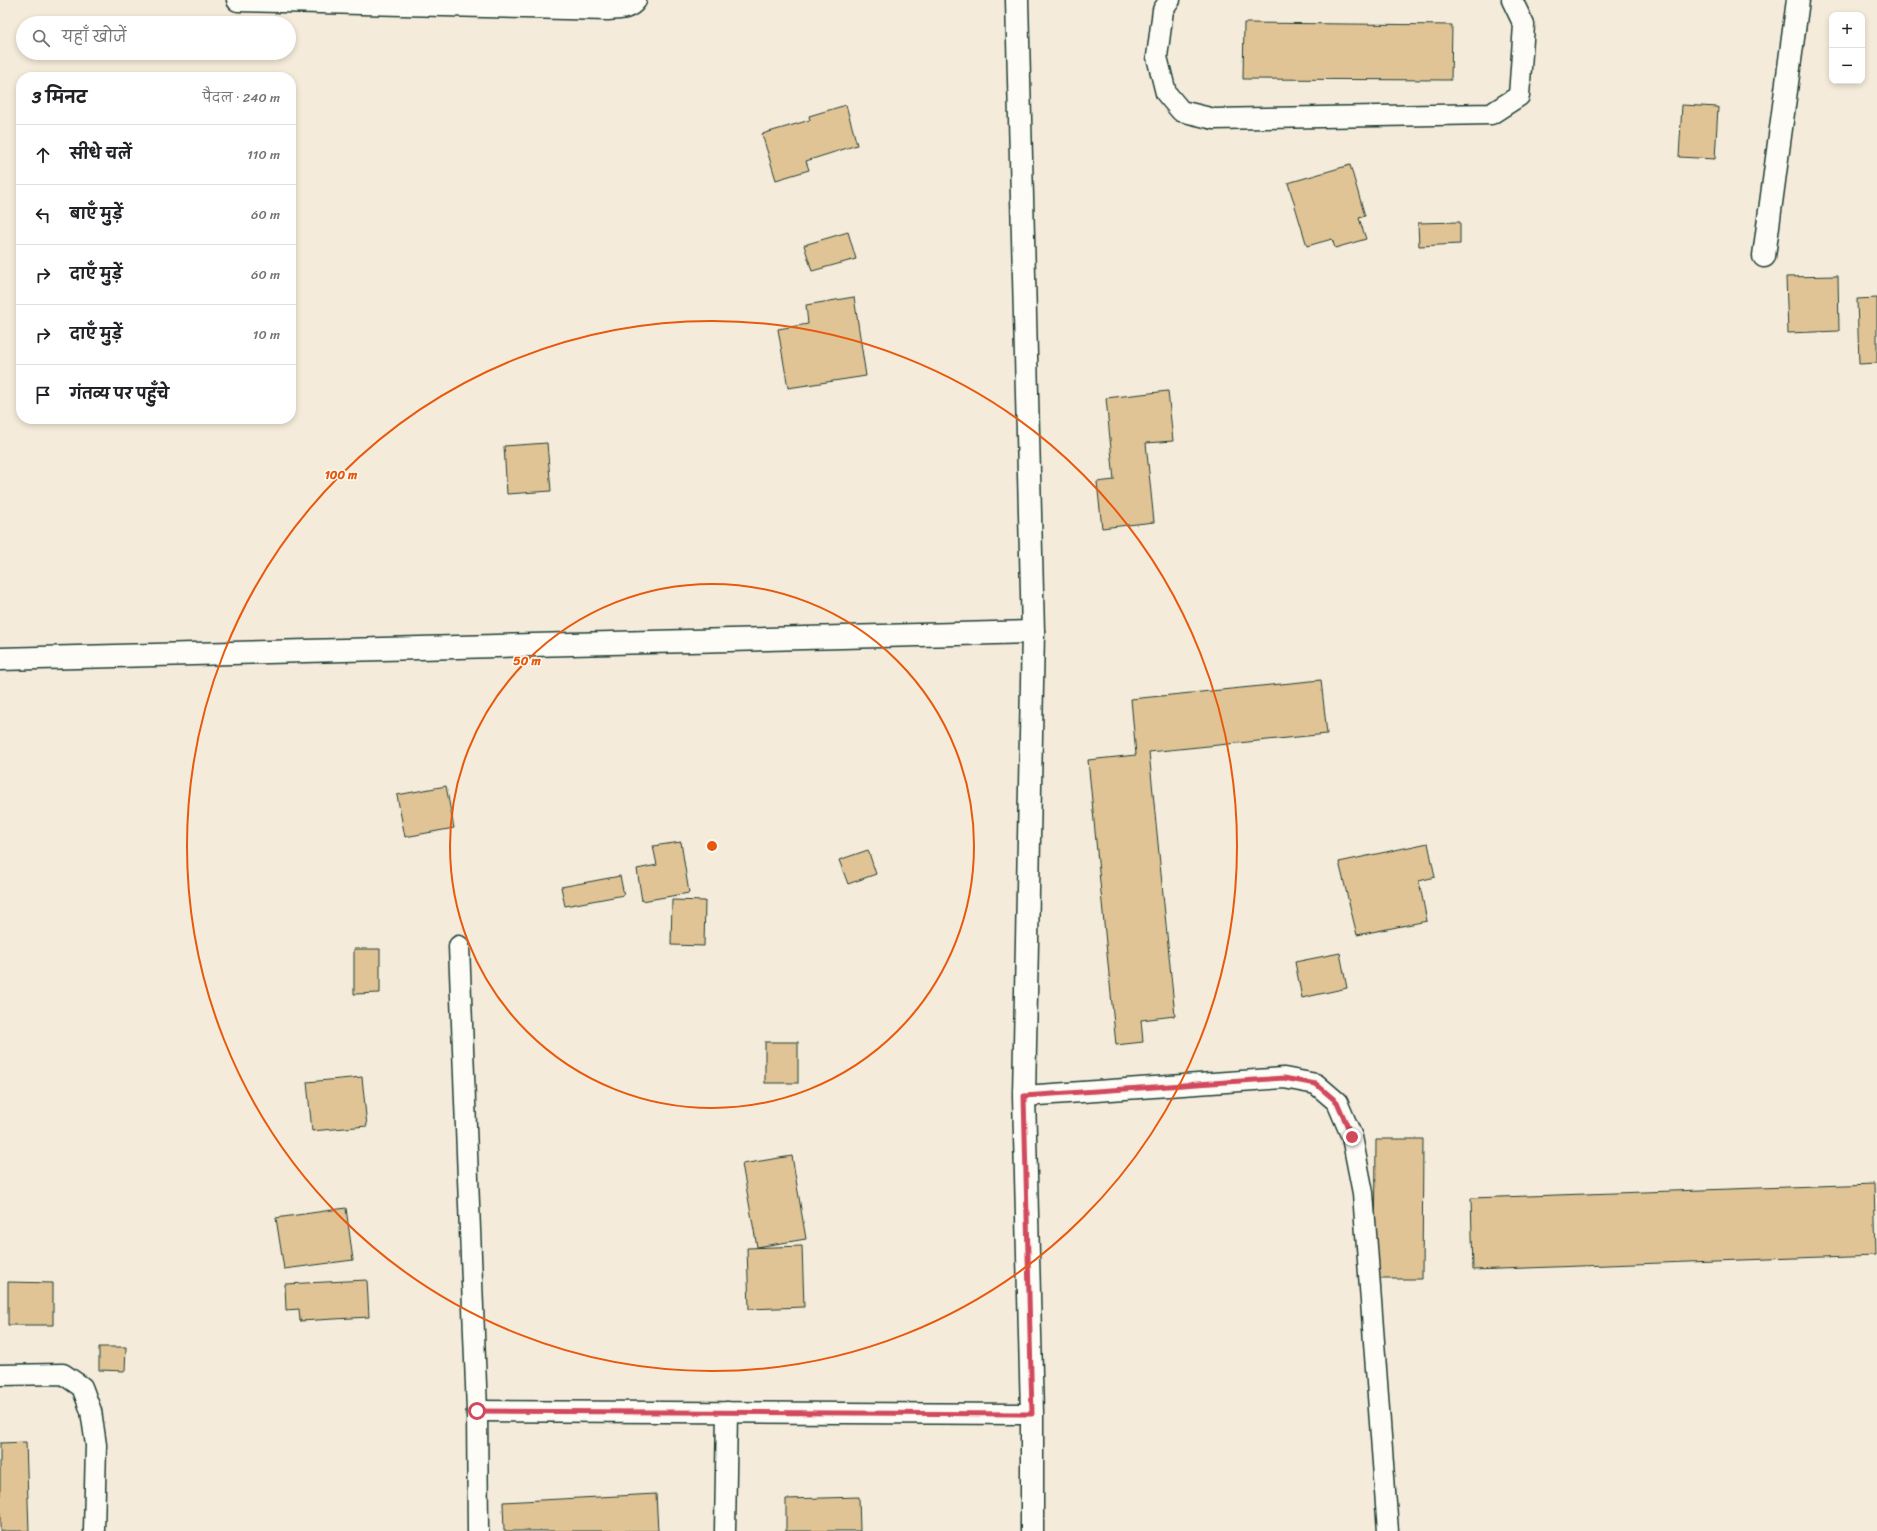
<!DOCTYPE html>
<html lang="hi">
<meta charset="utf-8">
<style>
body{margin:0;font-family:Sriracha,"Playpen Sans Deva",sans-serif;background:#f2f2f2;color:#202124}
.controls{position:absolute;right:12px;top:12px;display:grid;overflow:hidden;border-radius:8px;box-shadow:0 2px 6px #0003}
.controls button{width:36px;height:36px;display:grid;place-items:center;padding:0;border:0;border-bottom:1px solid #e0e0e0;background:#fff;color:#202124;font:20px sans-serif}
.stop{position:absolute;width:12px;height:12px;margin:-9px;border:3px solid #d1495b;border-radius:50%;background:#fff}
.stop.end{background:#d1495b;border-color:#fff;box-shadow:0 1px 4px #0008}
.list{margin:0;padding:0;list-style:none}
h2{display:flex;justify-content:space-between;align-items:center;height:52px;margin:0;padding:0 16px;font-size:17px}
h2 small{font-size:13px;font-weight:400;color:#757577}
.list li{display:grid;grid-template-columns:26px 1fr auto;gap:12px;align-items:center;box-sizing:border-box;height:60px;padding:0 16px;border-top:1px solid #e0e0e0}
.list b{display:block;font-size:15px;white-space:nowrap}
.list em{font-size:13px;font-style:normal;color:#757577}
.icon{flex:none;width:22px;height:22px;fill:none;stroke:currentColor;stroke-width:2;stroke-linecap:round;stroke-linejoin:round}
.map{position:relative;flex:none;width:1877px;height:1531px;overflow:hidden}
.search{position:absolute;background:#fff;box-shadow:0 2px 6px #0003;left:16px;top:16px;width:280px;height:44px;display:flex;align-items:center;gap:10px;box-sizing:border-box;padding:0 14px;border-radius:22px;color:#757577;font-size:15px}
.panel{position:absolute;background:#fff;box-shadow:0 2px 6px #0003;left:16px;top:72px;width:280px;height:352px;border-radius:16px}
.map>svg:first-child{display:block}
</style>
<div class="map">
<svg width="1877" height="1531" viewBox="0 0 1877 1531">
<rect width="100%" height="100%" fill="#f5ebda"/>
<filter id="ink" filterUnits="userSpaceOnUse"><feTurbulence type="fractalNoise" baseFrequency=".025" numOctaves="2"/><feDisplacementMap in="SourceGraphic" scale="8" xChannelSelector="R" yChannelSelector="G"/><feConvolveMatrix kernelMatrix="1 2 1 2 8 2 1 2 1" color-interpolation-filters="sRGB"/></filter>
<g filter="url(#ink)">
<!-- building -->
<g fill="#e1c495" stroke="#1f3d34">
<path d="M 1244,23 L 1452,25 L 1451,80 L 1243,79 Z"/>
<path d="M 846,105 L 857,145 L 806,161 L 809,170 L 776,180 L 762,134 L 810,120 L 809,116 Z"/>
<path d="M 1682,105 L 1718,107 L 1715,159 L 1679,157 Z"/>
<path d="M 1350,165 L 1365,216 L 1359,218 L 1366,239 L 1335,248 L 1332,239 L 1307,246 L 1288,183 Z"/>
<path d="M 1460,222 L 1460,244 L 1419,246 L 1418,223 Z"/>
<path d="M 848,232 L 856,259 L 812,271 L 804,245 Z"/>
<path d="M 1838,276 L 1839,331 L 1788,333 L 1786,277 Z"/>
<path d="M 854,297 L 866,376 L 788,388 L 778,329 L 808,324 L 806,305 Z"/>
<path d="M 1877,298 L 1877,363 L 1859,364 L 1857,299 Z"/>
<path d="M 1168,391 L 1173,441 L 1146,443 L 1154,522 L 1102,528 L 1097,482 L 1114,480 L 1106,398 Z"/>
<path d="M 547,443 L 551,491 L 507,494 L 504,446 Z"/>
<path d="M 1321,680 L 1327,734 L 1149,752 L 1175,1016 L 1141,1020 L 1143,1042 L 1116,1045 L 1088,760 L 1136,755 L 1131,699 Z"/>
<path d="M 446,786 L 454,828 L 405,837 L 397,795 Z"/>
<path d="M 681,842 L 689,893 L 642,901 L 637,869 L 657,865 L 653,846 Z"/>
<path d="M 1428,843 L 1435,877 L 1419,881 L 1427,921 L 1357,935 L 1339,862 Z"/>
<path d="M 868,850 L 876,874 L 848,884 L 839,860 Z"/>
<path d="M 620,876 L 624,895 L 565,906 L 561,887 Z"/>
<path d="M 672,900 L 705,901 L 704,946 L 671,945 Z"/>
<path d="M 354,949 L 380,949 L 380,993 L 354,994 Z"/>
<path d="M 1340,953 L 1347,988 L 1302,998 L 1295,962 Z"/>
<rect x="765" y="1042" width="33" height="41"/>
<path d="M 362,1077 L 367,1126 L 312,1131 L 307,1082 Z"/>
<path d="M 1376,1139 L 1423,1139 L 1422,1279 L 1375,1279 Z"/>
<path d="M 792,1156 L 806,1239 L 757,1247 L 742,1164 Z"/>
<path d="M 1874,1184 L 1876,1255 L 1473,1270 L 1471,1198 Z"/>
<path d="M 346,1208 L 353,1260 L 284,1269 L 276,1218 Z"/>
<path d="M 802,1246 L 804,1307 L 749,1309 L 747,1248 Z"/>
<path d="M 367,1280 L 369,1317 L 300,1321 L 299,1309 L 286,1310 L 285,1284 Z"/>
<path d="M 8,1282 L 53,1283 L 53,1325 L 8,1325 Z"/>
<path d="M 99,1347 L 126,1347 L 125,1371 L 99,1370 Z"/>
<path d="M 26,1442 L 29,1531 L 0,1531 L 0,1443 Z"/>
<path d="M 656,1494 L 658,1531 L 504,1531 L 503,1502 Z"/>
<path d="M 859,1497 L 860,1531 L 786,1531 L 786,1499 Z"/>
</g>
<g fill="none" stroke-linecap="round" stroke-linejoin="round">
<!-- lane casing -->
<g stroke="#1f3d34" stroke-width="23">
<g id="lane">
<path d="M 1170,0 L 1163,10 L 1157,57 L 1166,93 L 1181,111 L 1214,119 L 1491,114 L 1519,96 L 1524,25 L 1512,0"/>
<path d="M 459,946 L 477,1411 L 478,1531"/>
<path d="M 1024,1096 L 1284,1078 L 1316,1084 L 1337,1102 L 1352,1137 L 1363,1193 L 1388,1531"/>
<path d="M 0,1375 L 63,1374 L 82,1387 L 91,1411 L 96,1445 L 94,1531"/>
<path d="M 477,1411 L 1032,1414"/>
<path d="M 725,1531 L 727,1412"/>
</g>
</g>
<!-- street casing -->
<g stroke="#1f3d34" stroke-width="25">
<g id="street">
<path d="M 238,0 L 608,9 C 618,8 629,9 635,0"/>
<path d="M 1017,0 L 1033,632 L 1024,1096 L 1032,1414 L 1032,1531"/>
<path d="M 1764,256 L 1798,0"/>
<path d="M 0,659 L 1033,632"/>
</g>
</g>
<!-- lane -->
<use href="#lane" stroke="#fdfcf7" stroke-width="20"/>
<!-- street -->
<use href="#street" stroke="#fdfcf7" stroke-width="22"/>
</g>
</g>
<g fill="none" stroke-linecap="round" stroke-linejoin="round" filter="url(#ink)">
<!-- route -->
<path stroke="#d1495b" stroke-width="5" d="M 477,1411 L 1032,1414 L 1024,1096 L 1284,1078 L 1316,1084 L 1337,1102 L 1352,1137"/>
</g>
<!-- distance rings -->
<g fill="none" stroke="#e8590c" stroke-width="2">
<circle cx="712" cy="846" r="262"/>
<circle cx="712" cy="846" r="525"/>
</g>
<circle cx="712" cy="846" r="6" fill="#e8590c" stroke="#fdfcf7" stroke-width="2"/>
<g font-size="12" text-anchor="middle" font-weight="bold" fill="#e8590c" stroke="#fdfcf7" stroke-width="3" stroke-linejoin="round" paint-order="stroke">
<text x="341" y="479">100 m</text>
<text x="527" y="665">50 m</text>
</g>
</svg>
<div class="controls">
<button>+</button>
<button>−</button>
</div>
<div class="stop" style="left:477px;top:1411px"></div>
<div class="stop end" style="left:1352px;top:1137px"></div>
<div class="search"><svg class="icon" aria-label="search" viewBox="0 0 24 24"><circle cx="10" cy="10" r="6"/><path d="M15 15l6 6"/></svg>यहाँ खोजें</div>
<section class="panel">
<h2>3 मिनट<small>पैदल · 240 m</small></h2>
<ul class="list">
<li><svg class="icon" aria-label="ahead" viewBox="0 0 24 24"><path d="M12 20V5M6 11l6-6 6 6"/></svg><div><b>सीधे चलें</b></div><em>110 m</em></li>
<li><svg class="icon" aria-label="left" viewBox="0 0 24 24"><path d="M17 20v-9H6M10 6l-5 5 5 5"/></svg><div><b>बाएँ मुड़ें</b></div><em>60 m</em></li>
<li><svg class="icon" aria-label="right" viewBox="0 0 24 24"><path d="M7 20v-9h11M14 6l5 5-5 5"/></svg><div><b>दाएँ मुड़ें</b></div><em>60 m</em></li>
<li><svg class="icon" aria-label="right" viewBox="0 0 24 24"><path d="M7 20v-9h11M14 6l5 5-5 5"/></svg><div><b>दाएँ मुड़ें</b></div><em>10 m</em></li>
<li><svg class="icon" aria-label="arrive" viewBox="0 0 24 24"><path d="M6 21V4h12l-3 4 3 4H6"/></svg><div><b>गंतव्य पर पहुँचे</b></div></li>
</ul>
</section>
</div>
